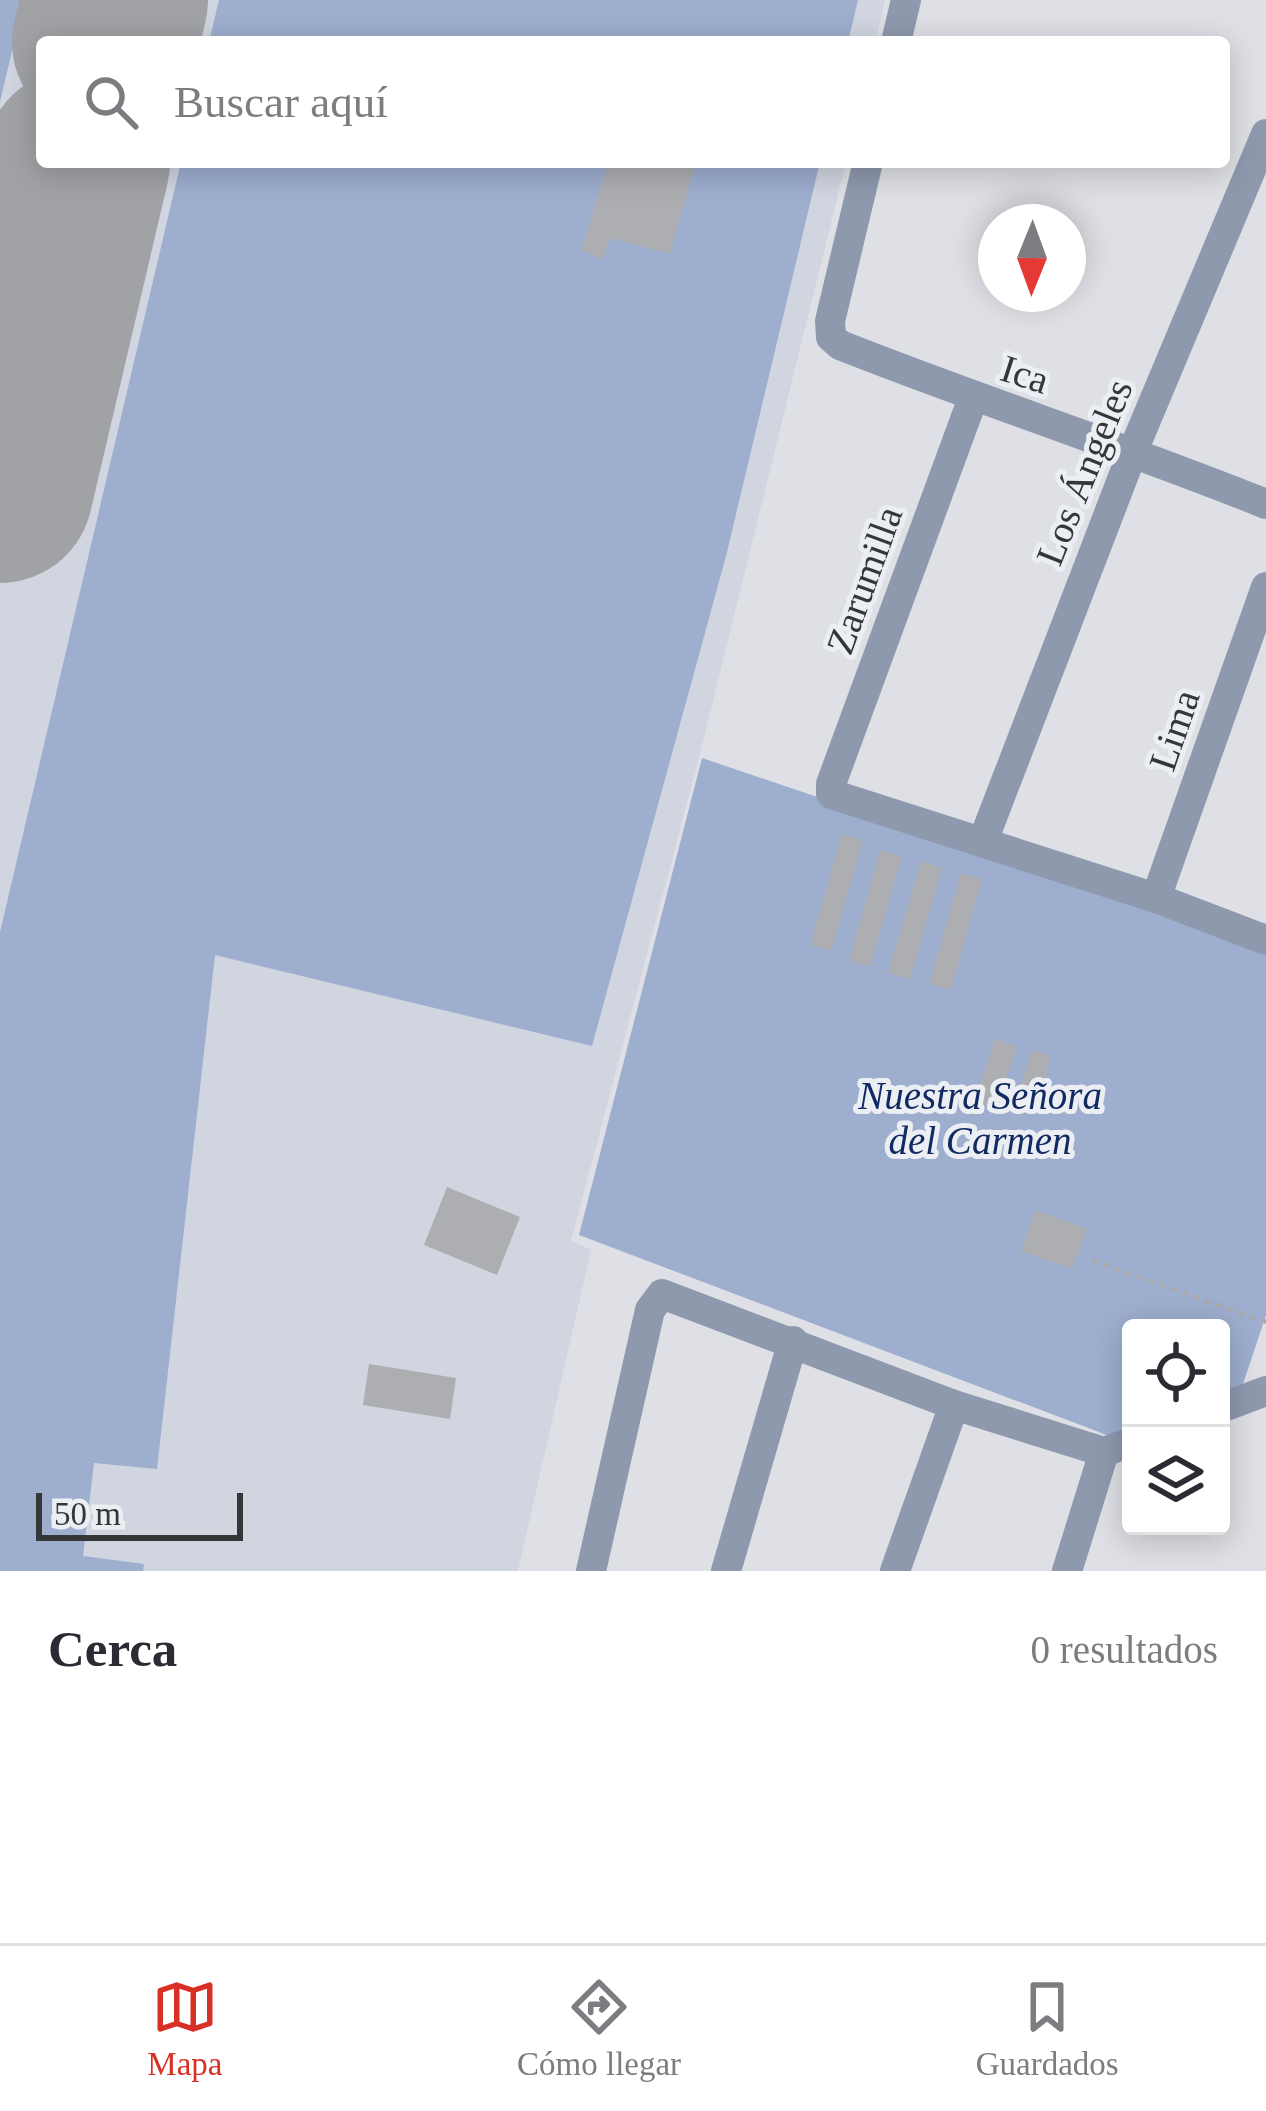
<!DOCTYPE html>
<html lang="es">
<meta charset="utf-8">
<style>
body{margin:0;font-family:Georgia,serif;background:#f7f7f7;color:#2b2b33}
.controls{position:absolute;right:36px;bottom:36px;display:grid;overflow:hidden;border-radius:12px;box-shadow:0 6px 30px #0003}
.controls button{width:108px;height:108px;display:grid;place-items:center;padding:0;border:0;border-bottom:3px solid #e1e1e2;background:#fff;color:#2b2b33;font:60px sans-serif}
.compass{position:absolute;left:978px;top:204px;width:108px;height:108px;border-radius:50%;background:#fff;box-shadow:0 6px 30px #0003;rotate:181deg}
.scale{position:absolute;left:36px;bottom:30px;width:207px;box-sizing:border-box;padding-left:12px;border:6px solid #353638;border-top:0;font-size:33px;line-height:42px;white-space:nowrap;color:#353638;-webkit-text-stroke:9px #ebeef2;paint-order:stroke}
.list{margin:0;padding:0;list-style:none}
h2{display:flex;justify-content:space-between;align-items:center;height:156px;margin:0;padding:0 48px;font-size:51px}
h2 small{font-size:39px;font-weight:400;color:#7c7c81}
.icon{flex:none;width:66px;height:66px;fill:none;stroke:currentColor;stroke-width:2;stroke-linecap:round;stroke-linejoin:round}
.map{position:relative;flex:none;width:1266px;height:1571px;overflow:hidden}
.search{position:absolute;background:#fff;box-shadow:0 6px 30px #0003;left:36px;right:36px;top:36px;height:132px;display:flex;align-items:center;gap:30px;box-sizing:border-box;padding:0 42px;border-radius:12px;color:#7c7c81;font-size:45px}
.sheet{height:372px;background:#fff}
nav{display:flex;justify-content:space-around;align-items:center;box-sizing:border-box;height:168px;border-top:3px solid #e1e1e2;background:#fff;font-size:33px;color:#7c7c81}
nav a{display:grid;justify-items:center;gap:6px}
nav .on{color:#d93025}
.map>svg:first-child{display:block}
</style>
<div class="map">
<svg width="1266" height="1571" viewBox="0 0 1266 1571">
<rect width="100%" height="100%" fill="#dee0e5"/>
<!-- built -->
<path fill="#d0d5e0" d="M 0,0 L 885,0 L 875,42 L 42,42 L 42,162 L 846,162 L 701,750 L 571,1241 L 591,1250 L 518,1571 L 0,1571 Z"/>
<!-- green -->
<g fill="#9eaecf">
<path d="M 0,0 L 24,0 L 0,102 Z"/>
<path d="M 219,0 L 858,0 L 848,42 L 209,42 Z"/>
<path d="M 181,162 L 820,162 L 726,556 L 592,1046 L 215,955 L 157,1469 L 94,1463 L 83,1556 L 144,1564 L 143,1571 L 0,1571 L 0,932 Z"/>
<path d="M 702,758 L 1266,949 L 1266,1315 L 1241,1390 L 1221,1397 L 1221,1328 L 1131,1328 L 1131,1430 L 1112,1437 L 579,1235 Z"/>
</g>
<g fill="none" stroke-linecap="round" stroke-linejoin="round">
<!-- runway -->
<g stroke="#a0a2a6" stroke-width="186">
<path d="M 105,42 L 115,0"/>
<path d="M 0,490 L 77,162"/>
</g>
</g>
<!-- building -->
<g fill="#acaeb2">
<path d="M 608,162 L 696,162 L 670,254 L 610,238 L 603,259 L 581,251 Z"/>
<path d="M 842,834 L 863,840 L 831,951 L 810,945 Z"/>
<path d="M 880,850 L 902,856 L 870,967 L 849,961 Z"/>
<path d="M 921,861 L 942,868 L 910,979 L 888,973 Z"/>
<path d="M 961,873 L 982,879 L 951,990 L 929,984 Z"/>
<path d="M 995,1039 L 1017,1046 L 996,1109 L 974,1102 Z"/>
<path d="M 1032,1050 L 1051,1056 L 1037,1102 L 1018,1096 Z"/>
<path d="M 447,1187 L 520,1217 L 497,1275 L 424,1245 Z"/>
<path d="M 1035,1210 L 1087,1229 L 1072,1269 L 1021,1251 Z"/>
<path d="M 369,1364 L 456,1378 L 450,1419 L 363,1405 Z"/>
</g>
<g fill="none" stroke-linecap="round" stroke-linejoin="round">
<!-- path -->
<path stroke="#a8aaae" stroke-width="4.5" stroke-dasharray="6 6" stroke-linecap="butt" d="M 1092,1260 L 1266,1322"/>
<!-- minor -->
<g stroke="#8e99ae" stroke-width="30">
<path d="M 896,42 L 906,0"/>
<path d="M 868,162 L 830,321 L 831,337 L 840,345 C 981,401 1125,447 1266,504"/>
<path d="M 973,398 L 831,784 L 831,794 L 1156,898 L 1266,940"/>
<path d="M 983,841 L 1133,451 L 1266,134"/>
<path d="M 1156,898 L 1266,587"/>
<path d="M 1221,1408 L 1266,1391"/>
<path d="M 591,1571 L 650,1310 L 662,1294 L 954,1405 L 1104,1452 L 1131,1442"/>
<path d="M 726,1571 L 793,1341"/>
<path d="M 895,1571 L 954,1405"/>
<path d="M 1067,1571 L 1104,1452"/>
</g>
</g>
<g text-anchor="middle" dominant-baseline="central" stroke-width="10" stroke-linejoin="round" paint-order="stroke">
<!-- street labels -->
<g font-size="39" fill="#353638" stroke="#ebeef2">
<text transform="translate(1025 374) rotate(18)">Ica</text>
<text transform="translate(1084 472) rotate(-68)">Los Ángeles</text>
<text transform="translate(864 580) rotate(-70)">Zarumilla</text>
<text transform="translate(1174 730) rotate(-71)">Lima</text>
</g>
<!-- park labels -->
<g font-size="39" font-style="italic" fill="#122a63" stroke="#ebeef2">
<text x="980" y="1095">Nuestra Señora<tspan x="980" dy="45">del Carmen</tspan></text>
</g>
</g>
</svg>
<div class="controls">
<button><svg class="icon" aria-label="locate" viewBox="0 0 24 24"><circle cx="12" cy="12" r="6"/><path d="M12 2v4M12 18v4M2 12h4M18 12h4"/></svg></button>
<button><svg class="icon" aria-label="layers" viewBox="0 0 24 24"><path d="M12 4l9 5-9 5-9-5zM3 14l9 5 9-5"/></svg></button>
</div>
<svg class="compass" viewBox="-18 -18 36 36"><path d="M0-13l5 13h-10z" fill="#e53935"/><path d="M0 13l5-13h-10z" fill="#7c7c81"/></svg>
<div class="scale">50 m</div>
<div class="search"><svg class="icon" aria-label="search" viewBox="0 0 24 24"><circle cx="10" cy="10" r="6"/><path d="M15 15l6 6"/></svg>Buscar aquí</div>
</div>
<section class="sheet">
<h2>Cerca<small>0 resultados</small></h2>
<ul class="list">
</ul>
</section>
<nav>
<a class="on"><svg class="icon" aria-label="map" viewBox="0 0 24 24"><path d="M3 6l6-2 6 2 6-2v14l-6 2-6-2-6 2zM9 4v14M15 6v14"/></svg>Mapa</a>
<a><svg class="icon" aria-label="directions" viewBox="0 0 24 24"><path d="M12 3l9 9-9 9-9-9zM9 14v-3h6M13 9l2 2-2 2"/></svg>Cómo llegar</a>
<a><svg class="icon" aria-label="saved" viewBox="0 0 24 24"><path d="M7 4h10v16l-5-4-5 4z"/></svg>Guardados</a>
</nav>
